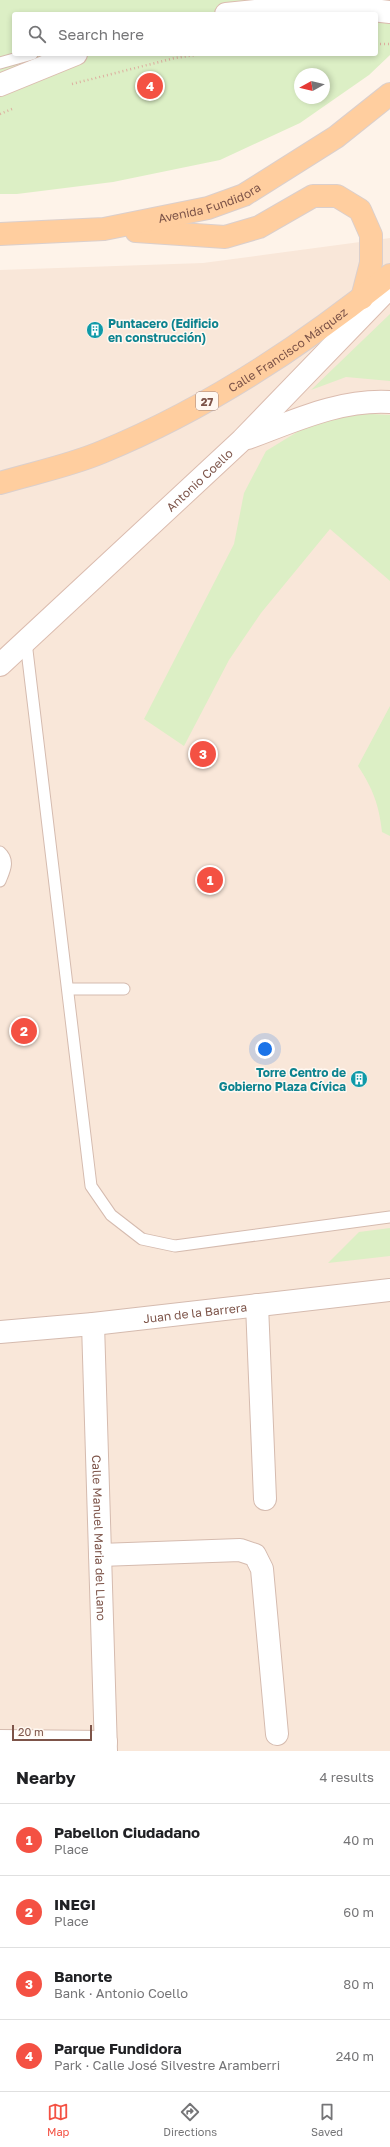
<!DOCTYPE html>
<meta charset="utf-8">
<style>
body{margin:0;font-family:"Golos Text",sans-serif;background:#f6f6f6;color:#202124}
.compass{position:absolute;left:294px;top:68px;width:36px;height:36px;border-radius:50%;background:#fff;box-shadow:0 2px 6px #0003;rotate:262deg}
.scale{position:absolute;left:12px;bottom:10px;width:80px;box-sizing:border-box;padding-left:4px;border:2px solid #7d5449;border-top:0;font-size:11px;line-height:14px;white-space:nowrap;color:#7d5449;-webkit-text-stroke:3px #fff8f1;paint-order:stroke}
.you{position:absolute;left:265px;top:1049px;width:14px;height:14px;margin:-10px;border:3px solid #fff;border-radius:50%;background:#1a73e8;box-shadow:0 0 0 6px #1a73e833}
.badge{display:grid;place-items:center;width:26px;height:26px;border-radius:50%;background:#f45143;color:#fff;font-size:13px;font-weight:700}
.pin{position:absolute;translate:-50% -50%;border:2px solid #fff;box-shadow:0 1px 4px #0006}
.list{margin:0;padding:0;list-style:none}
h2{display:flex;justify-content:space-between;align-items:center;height:52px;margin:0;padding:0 16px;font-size:17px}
h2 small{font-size:13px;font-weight:400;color:#757577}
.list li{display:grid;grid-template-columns:26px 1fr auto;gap:12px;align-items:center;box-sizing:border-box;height:72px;padding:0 16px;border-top:1px solid #e0e0e0}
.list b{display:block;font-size:15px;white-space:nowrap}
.list p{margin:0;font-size:13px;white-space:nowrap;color:#757577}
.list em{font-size:13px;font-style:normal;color:#757577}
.icon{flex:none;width:22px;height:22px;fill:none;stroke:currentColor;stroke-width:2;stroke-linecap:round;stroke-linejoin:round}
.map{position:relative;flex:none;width:390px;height:1751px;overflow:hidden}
.search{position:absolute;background:#fff;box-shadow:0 2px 6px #0003;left:12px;right:12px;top:12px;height:44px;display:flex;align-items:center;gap:10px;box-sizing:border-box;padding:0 14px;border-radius:4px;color:#757577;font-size:15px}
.sheet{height:340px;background:#fff}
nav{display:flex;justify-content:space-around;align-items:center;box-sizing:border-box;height:56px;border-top:1px solid #e0e0e0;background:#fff;font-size:11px;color:#757577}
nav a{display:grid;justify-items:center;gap:2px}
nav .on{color:#f45143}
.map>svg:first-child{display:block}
</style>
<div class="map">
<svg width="390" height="1751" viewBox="0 0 390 1751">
<rect width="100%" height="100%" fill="#fef3e9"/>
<!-- residential -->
<path fill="#f9e7d9" d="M 390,238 L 390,1751 L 0,1751 L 0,270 L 203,263 Z"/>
<!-- green -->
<g fill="#dcefc5" fill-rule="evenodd">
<path d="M 0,0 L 390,0 L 390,55 L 369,75 L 300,123 L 220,160 L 113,182 L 17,194 L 0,194 ZM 14,14 L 376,14 L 376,54 L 14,54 ZM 300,74 L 324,74 L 324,98 L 300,98 Z"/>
<path d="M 390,314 L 390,381 L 346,377 L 311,390 Z"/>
<path d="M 355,413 L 390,415 L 390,581 L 330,529 L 261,613 L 229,660 L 184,746 L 144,719 L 234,544 L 244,493 L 266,451 L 320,418 Z"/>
<path d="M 390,706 L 390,836 L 382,832 C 379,805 373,789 358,766 Z"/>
<path d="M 390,1228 L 390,1256 L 328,1263 L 359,1232 Z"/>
</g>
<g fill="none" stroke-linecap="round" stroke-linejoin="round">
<!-- lane casing -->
<g stroke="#d5bbaf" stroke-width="13">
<g id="lane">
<path d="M 0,63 L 32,54"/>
<path d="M 26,642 L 91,1186 L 111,1215 L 142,1239 L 175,1246 L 390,1217"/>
<path d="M 0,852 C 10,861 4,871 0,881"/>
<path d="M 68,989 L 124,989"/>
</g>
</g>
<!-- street casing -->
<g stroke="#d5bbaf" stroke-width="24">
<g id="street">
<path d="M 257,1305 L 265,1499"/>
<path id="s1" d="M 93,1324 L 106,1751"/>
<path id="s2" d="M 0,1332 L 93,1324 L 390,1290"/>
<path d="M 100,1555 L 240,1550 L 255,1555 L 262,1569 L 277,1734"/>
<path d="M 0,1741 L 106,1742"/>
</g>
</g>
<!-- secondary casing -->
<g stroke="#dbbcaf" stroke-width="24">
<g id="secondary">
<path d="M 226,14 L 284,8 L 346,7 L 390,12"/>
<path d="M 0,85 L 76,54"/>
<path d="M 248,438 C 294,421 340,399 390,402"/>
<path id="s3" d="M 0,665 L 242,440 L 390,287"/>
</g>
</g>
<!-- primary casing -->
<g stroke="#dbcfcc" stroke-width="24">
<g id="primary">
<path d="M 136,231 L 225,237 L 259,227 L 313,196 L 337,196 L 360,210 L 371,235 L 371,263 L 362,298"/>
<path id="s4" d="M 0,234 L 104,229 L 208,208 L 244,195 L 336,137 L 390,94"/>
<path id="s5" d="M 0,483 C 33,473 69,466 102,452 C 207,409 301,347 390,275"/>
</g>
</g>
<!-- path -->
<g stroke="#ddae9f" stroke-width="2.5" stroke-dasharray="1 3" stroke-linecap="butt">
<path d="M 376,44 L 390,44"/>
<path d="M 72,84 L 175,58 L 202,54"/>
<path d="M 0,114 L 12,109"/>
</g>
<!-- lane -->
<use href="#lane" stroke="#fff" stroke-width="11"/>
<!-- street -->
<use href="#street" stroke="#fff" stroke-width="22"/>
<!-- secondary -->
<use href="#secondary" stroke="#fff" stroke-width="22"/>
<!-- primary -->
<use href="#primary" stroke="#ffce9f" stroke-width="22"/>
</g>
<!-- icons -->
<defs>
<g id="building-disc" transform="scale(0.9)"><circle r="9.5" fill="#0f9aa8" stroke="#fff8f1"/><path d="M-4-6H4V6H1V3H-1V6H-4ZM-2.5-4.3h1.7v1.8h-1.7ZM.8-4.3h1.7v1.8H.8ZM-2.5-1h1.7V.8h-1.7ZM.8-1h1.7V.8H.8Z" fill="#fff"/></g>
</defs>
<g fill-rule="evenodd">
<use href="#building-disc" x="95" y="330"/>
<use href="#building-disc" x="359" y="1079"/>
</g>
<g text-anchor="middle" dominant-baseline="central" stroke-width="3" stroke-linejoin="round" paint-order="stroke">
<!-- shield labels -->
<rect fill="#fff8f1" stroke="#a4857b" stroke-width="1" x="196" y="392" width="22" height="18" rx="3"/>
<g font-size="11" font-weight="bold" fill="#7d5449">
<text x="207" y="401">27</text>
</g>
<!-- street labels -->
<g font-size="12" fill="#7d5449" stroke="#fff8f1">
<text stroke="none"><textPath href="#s4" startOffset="213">Avenida Fundidora</textPath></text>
<text stroke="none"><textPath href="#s5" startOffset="319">Calle Francisco Márquez</textPath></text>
<text stroke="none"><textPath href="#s3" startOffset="272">Antonio Coello</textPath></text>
<text stroke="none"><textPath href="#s2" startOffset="196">Juan de la Barrera</textPath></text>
<text stroke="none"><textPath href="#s1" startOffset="214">Calle Manuel Maria del Llano</textPath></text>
</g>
<!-- culture labels -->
<g font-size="12" font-weight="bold" fill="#0d838f" stroke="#fff8f1" text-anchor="start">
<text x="108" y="323">Puntacero (Edificio<tspan x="108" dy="14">en construcción)</tspan></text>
<text x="346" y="1072" text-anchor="end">Torre Centro de<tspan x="346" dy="14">Gobierno Plaza Cívica</tspan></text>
</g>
</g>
</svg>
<svg class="compass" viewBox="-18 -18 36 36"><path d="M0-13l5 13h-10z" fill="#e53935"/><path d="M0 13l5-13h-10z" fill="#757577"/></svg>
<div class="scale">20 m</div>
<div class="you"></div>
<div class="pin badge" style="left:210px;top:880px">1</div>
<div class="pin badge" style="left:24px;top:1031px">2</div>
<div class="pin badge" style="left:203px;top:754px">3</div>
<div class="pin badge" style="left:150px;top:86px">4</div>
<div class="search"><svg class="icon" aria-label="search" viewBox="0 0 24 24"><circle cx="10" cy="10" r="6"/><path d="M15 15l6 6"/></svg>Search here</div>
</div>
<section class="sheet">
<h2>Nearby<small>4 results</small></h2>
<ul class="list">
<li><span class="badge">1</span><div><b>Pabellon Ciudadano</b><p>Place</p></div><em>40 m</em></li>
<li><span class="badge">2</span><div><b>INEGI</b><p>Place</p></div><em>60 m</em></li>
<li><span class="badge">3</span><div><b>Banorte</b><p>Bank · Antonio Coello</p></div><em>80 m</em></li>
<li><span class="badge">4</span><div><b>Parque Fundidora</b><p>Park · Calle José Silvestre Aramberri</p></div><em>240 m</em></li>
</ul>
</section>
<nav>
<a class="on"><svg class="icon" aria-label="map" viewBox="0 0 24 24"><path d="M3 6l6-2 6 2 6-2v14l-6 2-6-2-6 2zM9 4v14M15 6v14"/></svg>Map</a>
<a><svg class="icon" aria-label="directions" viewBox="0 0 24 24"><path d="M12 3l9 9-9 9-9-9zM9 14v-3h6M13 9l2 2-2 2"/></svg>Directions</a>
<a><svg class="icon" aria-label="saved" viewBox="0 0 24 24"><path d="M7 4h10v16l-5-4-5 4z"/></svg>Saved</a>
</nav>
